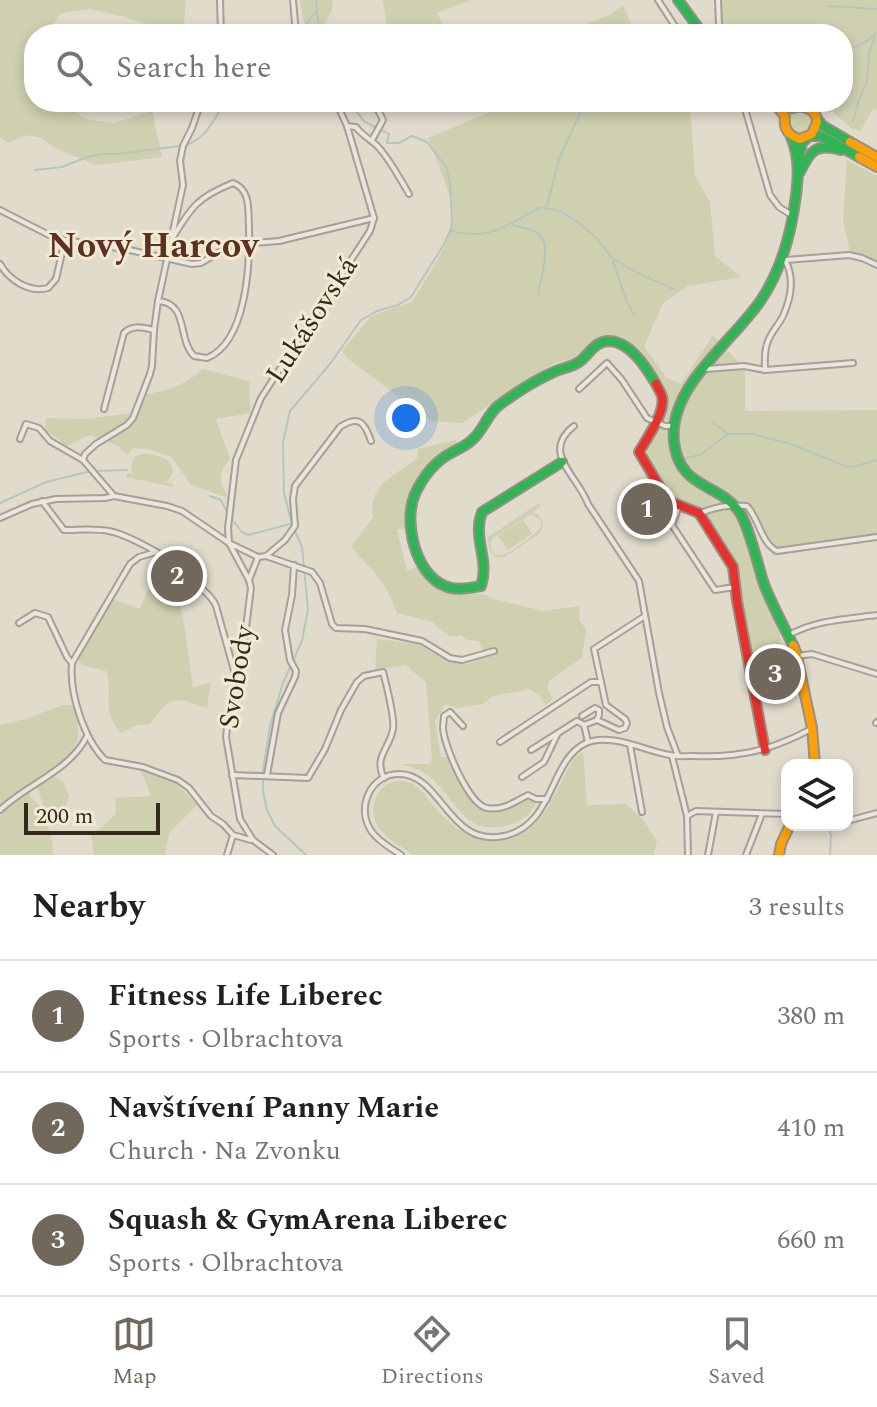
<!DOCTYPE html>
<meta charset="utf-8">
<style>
body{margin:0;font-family:Spectral,serif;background:#f6f6f6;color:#202124}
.controls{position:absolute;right:24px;bottom:24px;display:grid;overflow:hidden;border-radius:16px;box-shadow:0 4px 12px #0003}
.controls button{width:72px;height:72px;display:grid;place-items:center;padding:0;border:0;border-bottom:2px solid #e0e0e0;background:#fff;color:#202124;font:40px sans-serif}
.scale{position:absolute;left:24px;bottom:20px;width:136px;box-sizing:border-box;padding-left:8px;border:4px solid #34291e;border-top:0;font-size:22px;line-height:28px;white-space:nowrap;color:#34291e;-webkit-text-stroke:6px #f2ead2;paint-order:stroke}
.you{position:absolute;left:406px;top:418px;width:28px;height:28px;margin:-20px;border:6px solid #fff;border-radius:50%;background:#1a73e8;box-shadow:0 0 0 12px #1a73e833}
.badge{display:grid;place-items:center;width:52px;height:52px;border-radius:50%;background:#71675b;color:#fff;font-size:26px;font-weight:700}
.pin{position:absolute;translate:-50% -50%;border:4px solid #fff;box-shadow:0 2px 8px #0006}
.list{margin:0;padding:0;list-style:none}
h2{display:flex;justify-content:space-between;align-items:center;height:104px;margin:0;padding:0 32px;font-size:34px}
h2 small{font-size:26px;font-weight:400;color:#757577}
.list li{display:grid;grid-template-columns:52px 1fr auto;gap:24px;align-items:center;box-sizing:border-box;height:112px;padding:0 32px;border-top:2px solid #e0e0e0}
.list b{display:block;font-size:30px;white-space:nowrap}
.list p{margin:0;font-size:26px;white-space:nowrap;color:#757577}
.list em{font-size:26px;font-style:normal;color:#757577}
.icon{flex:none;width:44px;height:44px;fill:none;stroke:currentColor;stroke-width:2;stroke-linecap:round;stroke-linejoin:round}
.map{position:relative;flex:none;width:877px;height:855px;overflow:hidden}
.search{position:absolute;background:#fff;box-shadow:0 4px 12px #0003;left:24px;right:24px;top:24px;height:88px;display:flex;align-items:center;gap:20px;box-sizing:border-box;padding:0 28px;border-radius:32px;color:#757577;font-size:30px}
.sheet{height:440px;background:#fff}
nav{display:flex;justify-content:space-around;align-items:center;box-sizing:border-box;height:112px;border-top:2px solid #e0e0e0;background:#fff;font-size:22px;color:#757577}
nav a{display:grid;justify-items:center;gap:4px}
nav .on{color:#71675b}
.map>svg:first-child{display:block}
</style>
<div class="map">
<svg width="877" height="855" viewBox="0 0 877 855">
<rect width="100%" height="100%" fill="#e1dbcc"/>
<!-- green -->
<g fill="#cfd0af" fill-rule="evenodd">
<path d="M 0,0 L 186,0 L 183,34 L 165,34 L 156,28 L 125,17 L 90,9 L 61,13 L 47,34 L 34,34 L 34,102 L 62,102 L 85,119 L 114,123 L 152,111 L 162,157 L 96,165 L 59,150 L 41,138 L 26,135 L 8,143 L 0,137 Z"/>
<path d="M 300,0 L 333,0 L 331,13 L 321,31 L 305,30 Z"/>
<path d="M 383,0 L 471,0 L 437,13 L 448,34 L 388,34 Z"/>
<path d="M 720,0 L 877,0 L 877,110 L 873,108 L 860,132 L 853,128 L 854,131 L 835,114 L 827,102 L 843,102 L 843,34 L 790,34 L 786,24 L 748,34 L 724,34 L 722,24 Z"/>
<path d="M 623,5 L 635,34 L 564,34 L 609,15 Z"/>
<path d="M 509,102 L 690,102 L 695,176 L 710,202 L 715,256 L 741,277 L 688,286 L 663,303 L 644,347 L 667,378 L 681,384 L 713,335 L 745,369 L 745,411 L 877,410 L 877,539 L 773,556 L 754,514 L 735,499 L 761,586 L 778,623 L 782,650 L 753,656 L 735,562 L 707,520 L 689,504 L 673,499 L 646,455 L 666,402 L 663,382 L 640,349 L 616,338 L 600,337 L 572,359 L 553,364 L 462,423 L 431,421 L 347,358 L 342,351 L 371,316 L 412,302 C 424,281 453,241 453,217 C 453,195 436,160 428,138 L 509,104 Z"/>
<circle cx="801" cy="122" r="13"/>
<path d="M 847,160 L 877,176 L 877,263 L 850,252 L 843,221 Z"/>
<path d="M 203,369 L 249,381 L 250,413 L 216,419 L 230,459 C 216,475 220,481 228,498 L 190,484 L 172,457 L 148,449 L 133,448 L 127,455 L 118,446 L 90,435 L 67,446 L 45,430 L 46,418 L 88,419 L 138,412 L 146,394 C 166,392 189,383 203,369 Z"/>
<path d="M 455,440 L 459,444 L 420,476 L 407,497 L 407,529 L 397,529 L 407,571 L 420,566 C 430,582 443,591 462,594 C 474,595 482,591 493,599 L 543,611 L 580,606 L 579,620 L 586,629 L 582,658 L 550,680 L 547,688 L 553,699 L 546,705 L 540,696 L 530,689 L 493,696 L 483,704 L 457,708 L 445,705 L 435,721 L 441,757 L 448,757 L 449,763 C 471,799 479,829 526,798 L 536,803 C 530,815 521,822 508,825 C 464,838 455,797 429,776 C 421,770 411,767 401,764 L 430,764 L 432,760 L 426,682 L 405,665 L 375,670 L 377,639 L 418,644 L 448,661 L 467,664 L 485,656 L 479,641 L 467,640 L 461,635 L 450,637 L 432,622 L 397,613 C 386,581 373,571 351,547 L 373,517 C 367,486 395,475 417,459 L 418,449 Z"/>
<path d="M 144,453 C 157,456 173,456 173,473 L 167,482 L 173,484 L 173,487 L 126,477 L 127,473 L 133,474 L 131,466 L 134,457 Z"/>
<path d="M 539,503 L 541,506 L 533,512 C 543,516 546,524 539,534 L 505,557 C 489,559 489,548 488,537 ZM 530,515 C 556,521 531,537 521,544 C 516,547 510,553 504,554 C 498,556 497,555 492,552 L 490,543 L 493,538 Z"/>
<path d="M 523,520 L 532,534 L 508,550 L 498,536 Z"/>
<path d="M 154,575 L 165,577 L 177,587 L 185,630 L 193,688 L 211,682 L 207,708 C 173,697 172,694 150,724 L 137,725 L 121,733 C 99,706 115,698 106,671 L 82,665 L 78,658 L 113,599 L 140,609 Z"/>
<path d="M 62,705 L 71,705 L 73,707 C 79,728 82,737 70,756 L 0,805 L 0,725 L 26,719 Z"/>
<path d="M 583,752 L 587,805 L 626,804 L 644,821 L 657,841 L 653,855 L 413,855 C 402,847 387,839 379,828 C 365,809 378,778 404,781 C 420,783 429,802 440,813 C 467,844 512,854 541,817 C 554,800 563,777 574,758 Z"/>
<path d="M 140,769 L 175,782 L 197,805 L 169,833 L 165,855 L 94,855 L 91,833 L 103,827 L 116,813 L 115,798 L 151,796 Z"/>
<path d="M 55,777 L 63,781 L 69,796 L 64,812 L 67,819 C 64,825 59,825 52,826 L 49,815 L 45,811 L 37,787 L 38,784 L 46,779 Z"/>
<path d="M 29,792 L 31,798 L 41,807 C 44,822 55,838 53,855 L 0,855 L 0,816 L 16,798 Z"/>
</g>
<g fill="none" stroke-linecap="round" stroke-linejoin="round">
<!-- stream -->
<g stroke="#b7c6bd" stroke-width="2">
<path d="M 828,6 L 877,9"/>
<path d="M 317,13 L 320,34"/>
<path d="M 306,34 C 304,25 310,17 317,12 L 316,0"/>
<path d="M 848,51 L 870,39 L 874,35"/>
<path d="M 853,121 L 859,100 L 867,81 L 869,53 L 876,33"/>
<path d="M 186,145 C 207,138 213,120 225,102"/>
<path d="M 35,170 L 62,167 L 87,157 L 101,154 L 118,154 L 180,146"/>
<path d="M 547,206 L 559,159 L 585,102"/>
<path d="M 513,225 C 521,227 530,229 537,233 C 553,241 541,279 538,294"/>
<path d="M 451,231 C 489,241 506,226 539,208 C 561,206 585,226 599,241 C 605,247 608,256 615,260 C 633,272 654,280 673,289"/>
<path d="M 613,261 L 626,300 L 634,315"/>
<path d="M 712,422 L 727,433"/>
<path d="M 685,458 L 700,455 L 728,434 L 751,434 L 794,445 L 847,467 L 856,466 L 877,460"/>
<path d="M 95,471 L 127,470"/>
<path d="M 210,496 L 221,500 L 226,510"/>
<path d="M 0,503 L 46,482 L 91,471"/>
<path d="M 234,522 L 242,532 L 248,535 L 290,524"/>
<path d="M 827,825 L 831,835 L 830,855"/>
<path d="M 306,855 L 275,826 L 267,810 L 263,791 L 263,770 L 270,726 L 283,683 L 302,641 L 308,609 L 302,547 L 292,524 L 284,493 L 283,442 L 290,411 L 330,364 L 361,320 L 377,311 L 398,305 L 411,297 L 444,244 L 450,231 L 452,222 L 450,183 L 447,168 L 427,142 L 412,136 L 399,143 L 387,143 L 389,134 L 365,122 L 351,105 L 343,102"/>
</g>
<!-- street casing -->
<g stroke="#a6a096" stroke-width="8">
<g id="street">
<path d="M 220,0 L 221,34"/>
<path d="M 293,0 L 296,34"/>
<path d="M 658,0 L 680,34"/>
<path d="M 718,0 L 719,24 L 722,34"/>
<path d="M 743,102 L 770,195 L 779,207 L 793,216"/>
<path d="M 347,126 L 356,127 C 363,137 373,140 380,149 C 392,163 400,179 409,194"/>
<path d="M 372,140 L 383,120 L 374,102"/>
<path d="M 0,210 L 49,235 L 65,240 L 125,249 L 192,264 L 201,263 L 231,245 L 279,241 L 374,218"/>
<path d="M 786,260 L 849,255 L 862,258 L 877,265"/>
<path d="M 0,264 C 9,280 29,293 48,288 L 56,279 L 65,240"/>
<path d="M 158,301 C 189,303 177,339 194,356 L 207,358 C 247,342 250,263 249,227 C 248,210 251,190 233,183 C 198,197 191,207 172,239"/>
<path d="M 706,369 L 744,366 L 765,370 L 853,363"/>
<path d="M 765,370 C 765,362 764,352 767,344 C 770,333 778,326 783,316 C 791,298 795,278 785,260"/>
<path d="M 579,389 L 607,363 L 622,380 L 647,418 L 665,426 L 673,426"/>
<path d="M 104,409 L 124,333 C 132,324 144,328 154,330"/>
<path d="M 574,426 C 540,452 578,476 588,504 L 639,581 L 659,693 L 667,727 L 678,756"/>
<path d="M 20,439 L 26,424 L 39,428 L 50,441 L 83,460 L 114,496"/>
<path d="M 83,460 L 85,454 L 96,444 L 127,425 L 133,418 L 150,374 L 152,366 L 154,330 L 158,301 L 183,185 L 180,161 L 183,146 L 192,128 L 201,102"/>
<path d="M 42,501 L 64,530 C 78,530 95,528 109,531 C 126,534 162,554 177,565 C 183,571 188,578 195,583 C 203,590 212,596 216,606 L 238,685"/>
<path d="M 679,506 L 672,525 L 715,590 L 735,587"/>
<path d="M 700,513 C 717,507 729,504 747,506 C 759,519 761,543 777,551 L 877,537"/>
<path d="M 0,518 L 32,504 L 56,499 L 105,498 L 114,496 L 167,506 L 182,511 L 229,543 L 258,557 L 266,556 L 312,572 L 320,583 L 332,624 L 336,628 L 365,629 L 422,641 L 450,658 L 462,660 L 494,651"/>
<path d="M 156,552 L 139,557 L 130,564 L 72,663 C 69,693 84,739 105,760 L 143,767 L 178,780 L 189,788 L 211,816 L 223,824 L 233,835 L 251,840"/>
<path d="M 266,556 L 285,540 L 295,526 L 293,499 L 295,486 L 340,427 C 359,414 365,423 371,441"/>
<path d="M 249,580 L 258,557"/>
<path d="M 19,623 L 35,613 L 48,617 L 67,657 L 72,663"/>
<path d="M 789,635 C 816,620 847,619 877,615"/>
<path d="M 797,656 L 812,654 L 877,674"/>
<path d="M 582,716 L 595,708 L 599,710 L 599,715 L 597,720 L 584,725"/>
<path d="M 597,720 L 619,730 L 625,728 L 627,723 L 625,719 L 606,705 L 594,649 L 645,616"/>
<path d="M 876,723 L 877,722"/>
<path d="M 463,726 L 450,712 L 444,716 C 444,718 443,726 443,728 C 444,746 469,805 487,808 C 502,811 515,802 528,795 L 536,799 L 547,799"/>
<path d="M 500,742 L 591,682 L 601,682"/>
<path d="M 630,745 L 642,812"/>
<path d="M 531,750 L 577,721 L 584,725 L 588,742"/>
<path d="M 672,756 L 687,816 L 688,855"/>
<path d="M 232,775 L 308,778 L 325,749 L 341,710 L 357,682 L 364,676 L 383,672 C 386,683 395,719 393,729 C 390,748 373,757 384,778"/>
<path d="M 267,775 L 278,713 L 295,677 L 296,671 L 290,660 L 285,630 L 292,595 L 294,565"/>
<path d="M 522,777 L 544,762 L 558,733"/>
<path d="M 0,810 C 27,784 70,771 87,736"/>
<path d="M 687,816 L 696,811 L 787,814"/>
<path d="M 847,821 L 877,813"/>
<path d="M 227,855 L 233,835"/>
<path d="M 273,855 L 253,840 L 240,819 L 226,737 L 228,719 L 239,682 L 251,588 L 249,580 L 229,543 L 228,528 L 236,460 L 261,398 L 370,231 L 374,218 L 347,126 L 336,102"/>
<path d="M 401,855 C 391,848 379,842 372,832 C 355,809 370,774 399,774 C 442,774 448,848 504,836 C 555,825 549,760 586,743 C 609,732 646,751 670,755 C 677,757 686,756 694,756 C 739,758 772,750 811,729"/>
<path d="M 708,855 L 716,812"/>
<path d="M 746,855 L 762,814"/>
</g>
</g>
<!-- fast casing -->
<g stroke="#969085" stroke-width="12">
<g id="fast">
<path d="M 678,0 L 703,34"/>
<path d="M 817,119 L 823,126 L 850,142"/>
<path d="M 811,136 L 821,136 L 859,157"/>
<path d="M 791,137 C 801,160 798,184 794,209 C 789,241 779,273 761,300 C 733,342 668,386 674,442 C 679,488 717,483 738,510 C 748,522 758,566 764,584 C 772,605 783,625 793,645"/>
<path d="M 799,157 L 802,143 L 807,138"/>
<path d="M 800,172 C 810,150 817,143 841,150"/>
<path d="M 562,462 L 482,512 C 472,539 490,559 481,586 C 469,588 456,591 445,586 C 415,574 403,521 415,494 C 423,477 434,462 451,453 C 458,449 466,446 472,440 C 483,431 487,415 498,406 C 515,393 536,380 556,371 C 563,368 572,367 579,362 C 589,355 594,342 608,341 C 630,341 646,367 656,384"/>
</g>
</g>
<!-- slow casing -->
<g stroke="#969085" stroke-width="12">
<g id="slow">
<path d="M 773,102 L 785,116 C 783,128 788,136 800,139 L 812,134 C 812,133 817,123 817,122 C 817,108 802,105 792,108 L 779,102"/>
<path d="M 850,142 L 877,157"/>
<path d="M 859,157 L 877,167"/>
<path d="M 793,645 L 796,652 L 812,728 L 815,765"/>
<path d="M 779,855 L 781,844 L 790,825"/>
</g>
</g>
<!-- jam casing -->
<g stroke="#969085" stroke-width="12">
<path id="jam" d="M 656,384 C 657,386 662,395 662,396 C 666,412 647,438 639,452 L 661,489 L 671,502 L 699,513 L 733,567 L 737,601 L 765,750"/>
</g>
<!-- street -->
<use href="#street" stroke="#eae6dd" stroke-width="4"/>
<!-- fast -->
<use href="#fast" stroke="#30b455" stroke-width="8"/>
<!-- slow -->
<use href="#slow" stroke="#ff9f0a" stroke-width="8"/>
<!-- jam -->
<use href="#jam" stroke="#e5322d" stroke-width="8"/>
</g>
<g text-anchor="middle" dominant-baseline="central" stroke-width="6" stroke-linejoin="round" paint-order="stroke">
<!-- street labels -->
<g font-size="28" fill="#34291e" stroke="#f2ead2">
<text transform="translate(312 320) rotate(-57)">Lukášovská</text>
<text transform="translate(237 677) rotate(-81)">Svobody</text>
</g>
<!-- district labels -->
<g font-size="36" font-weight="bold" fill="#5d3021" stroke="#f2ead2">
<text x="153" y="246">Nový Harcov</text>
</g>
</g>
</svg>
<div class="controls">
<button><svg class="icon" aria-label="layers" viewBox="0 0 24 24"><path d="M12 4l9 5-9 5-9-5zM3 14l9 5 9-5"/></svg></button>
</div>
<div class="scale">200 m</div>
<div class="you"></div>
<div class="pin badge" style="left:647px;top:509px">1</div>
<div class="pin badge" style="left:177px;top:576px">2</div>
<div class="pin badge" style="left:775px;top:674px">3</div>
<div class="search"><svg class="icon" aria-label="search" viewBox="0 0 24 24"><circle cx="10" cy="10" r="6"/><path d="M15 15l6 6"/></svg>Search here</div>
</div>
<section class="sheet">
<h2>Nearby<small>3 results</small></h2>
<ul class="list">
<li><span class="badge">1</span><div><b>Fitness Life Liberec</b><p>Sports · Olbrachtova</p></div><em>380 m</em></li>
<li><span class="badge">2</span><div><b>Navštívení Panny Marie</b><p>Church · Na Zvonku</p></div><em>410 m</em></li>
<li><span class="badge">3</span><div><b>Squash &amp; GymArena Liberec</b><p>Sports · Olbrachtova</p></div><em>660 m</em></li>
</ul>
</section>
<nav>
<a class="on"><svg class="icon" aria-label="map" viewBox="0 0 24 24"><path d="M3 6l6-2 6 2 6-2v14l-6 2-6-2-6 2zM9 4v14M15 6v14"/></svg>Map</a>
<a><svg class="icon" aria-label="directions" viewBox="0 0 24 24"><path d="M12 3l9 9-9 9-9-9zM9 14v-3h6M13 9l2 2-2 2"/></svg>Directions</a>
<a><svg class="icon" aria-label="saved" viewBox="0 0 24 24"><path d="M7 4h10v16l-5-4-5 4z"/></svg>Saved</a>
</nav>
